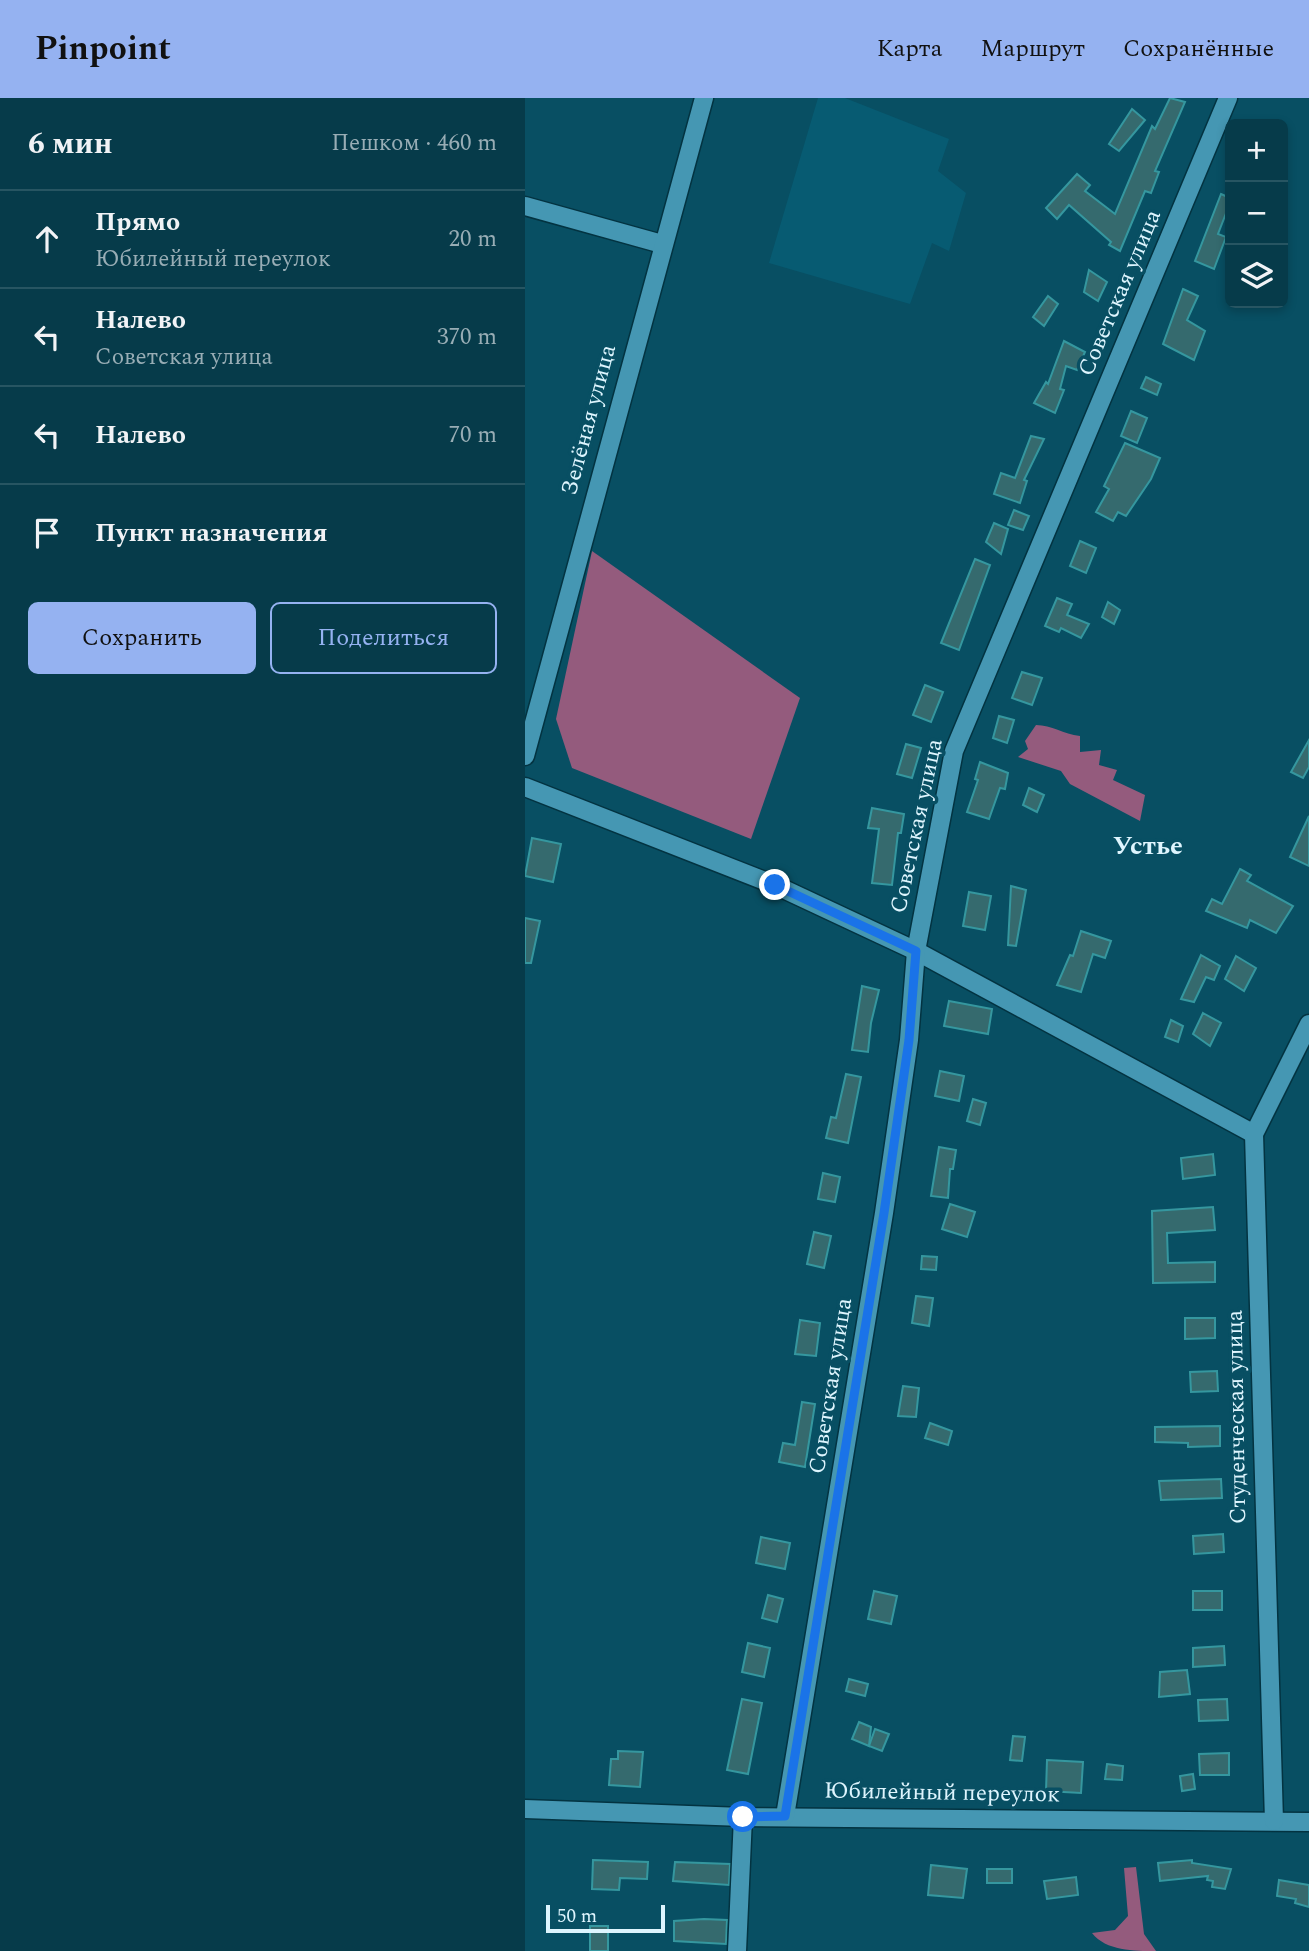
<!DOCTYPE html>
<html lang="ru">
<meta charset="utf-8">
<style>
body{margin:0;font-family:Spectral,serif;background:#0f4251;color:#f1f3f6}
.controls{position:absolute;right:21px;top:21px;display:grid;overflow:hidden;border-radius:10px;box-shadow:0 4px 10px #0003}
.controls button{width:63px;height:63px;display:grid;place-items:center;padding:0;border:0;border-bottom:2px solid #275562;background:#063b4a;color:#f1f3f6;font:35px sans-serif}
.scale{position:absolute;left:21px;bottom:18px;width:119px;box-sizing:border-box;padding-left:7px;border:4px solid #def5fe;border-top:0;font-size:19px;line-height:24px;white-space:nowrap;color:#def5fe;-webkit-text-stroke:5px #084f63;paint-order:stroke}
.stop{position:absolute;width:21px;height:21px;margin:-16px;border:5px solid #1a73e8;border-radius:50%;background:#fff}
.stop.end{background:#1a73e8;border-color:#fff;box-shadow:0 2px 7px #0008}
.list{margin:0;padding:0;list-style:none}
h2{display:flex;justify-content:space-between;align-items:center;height:91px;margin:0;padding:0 28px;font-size:30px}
h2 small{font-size:23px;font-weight:400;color:#98adb5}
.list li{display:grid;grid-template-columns:46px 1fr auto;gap:21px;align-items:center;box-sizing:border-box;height:98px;padding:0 28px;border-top:2px solid #275562}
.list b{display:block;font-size:26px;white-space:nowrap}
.list p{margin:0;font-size:23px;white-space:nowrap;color:#98adb5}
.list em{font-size:23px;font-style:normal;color:#98adb5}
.actions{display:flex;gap:14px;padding:21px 28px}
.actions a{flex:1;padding:16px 0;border:2px solid #95b2f1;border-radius:10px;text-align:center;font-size:24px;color:#95b2f1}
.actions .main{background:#95b2f1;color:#111}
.icon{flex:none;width:38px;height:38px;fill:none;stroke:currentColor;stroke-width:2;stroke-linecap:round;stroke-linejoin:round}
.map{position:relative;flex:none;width:784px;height:1853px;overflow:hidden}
header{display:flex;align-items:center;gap:42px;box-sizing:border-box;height:98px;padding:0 35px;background:#95b2f1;color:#111}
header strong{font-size:33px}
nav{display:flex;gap:38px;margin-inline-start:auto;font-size:24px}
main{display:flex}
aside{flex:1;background:#063b4a}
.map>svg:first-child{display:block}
</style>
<header>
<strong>Pinpoint</strong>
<nav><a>Карта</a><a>Маршрут</a><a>Сохранённые</a></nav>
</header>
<main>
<aside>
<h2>6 мин<small>Пешком · 460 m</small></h2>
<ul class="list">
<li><svg class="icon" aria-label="ahead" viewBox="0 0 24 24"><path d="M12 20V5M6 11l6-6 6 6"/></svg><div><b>Прямо</b><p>Юбилейный переулок</p></div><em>20 m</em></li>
<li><svg class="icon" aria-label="left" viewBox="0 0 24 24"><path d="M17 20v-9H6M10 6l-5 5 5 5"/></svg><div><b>Налево</b><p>Советская улица</p></div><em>370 m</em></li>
<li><svg class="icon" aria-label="left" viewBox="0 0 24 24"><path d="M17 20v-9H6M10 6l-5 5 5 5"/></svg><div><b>Налево</b></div><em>70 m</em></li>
<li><svg class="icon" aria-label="arrive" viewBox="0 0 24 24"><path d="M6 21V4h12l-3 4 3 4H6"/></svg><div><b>Пункт назначения</b></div></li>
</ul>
<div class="actions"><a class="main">Сохранить</a><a>Поделиться</a></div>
</aside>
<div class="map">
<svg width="784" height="1853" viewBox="0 0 784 1853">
<rect width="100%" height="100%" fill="#084f63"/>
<!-- built -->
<path fill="#075b72" d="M 293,0 L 320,0 L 424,41 L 413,73 L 441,95 L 424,153 L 407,145 L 385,206 L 244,165 Z"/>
<!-- green -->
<g fill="#945b7d">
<path d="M 67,453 L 275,600 L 226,741 L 47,670 L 31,621 Z"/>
<path d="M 511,627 C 527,627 538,636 555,638 L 555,654 L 576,652 L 574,667 L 592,672 L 588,682 L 620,697 L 615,723 L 545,686 L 536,673 L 493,659 L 503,651 L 500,643 Z"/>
<path d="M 611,1769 L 619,1836 L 631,1853 C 609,1853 581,1853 567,1835 L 590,1832 L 603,1818 L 599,1770 Z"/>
</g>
<!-- building -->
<g fill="#356a6e" stroke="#35979f" stroke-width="2">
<path d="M 645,0 L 660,4 L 630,73 L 634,74 L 626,95 L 620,93 L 595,153 L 584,147 L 586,144 L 544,107 L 532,121 L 521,110 L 552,76 L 565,87 L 560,93 L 590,116 L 627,28 L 630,31 Z"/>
<path d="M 607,11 L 620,22 L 594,53 L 584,46 Z"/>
<path d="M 696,96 L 705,100 L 705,105 L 693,136 L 701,139 L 689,171 L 670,163 Z"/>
<path d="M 564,172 L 582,184 L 573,203 L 559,194 Z"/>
<path d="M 658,191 L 673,198 L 662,222 L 680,233 L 669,262 L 638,246 Z"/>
<path d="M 523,198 L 533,206 L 519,228 L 508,219 Z"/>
<path d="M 539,243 L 560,254 L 552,272 L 541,268 L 535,291 L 539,292 L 530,315 L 509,305 L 521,284 L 523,286 Z"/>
<path d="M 621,279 L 636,286 L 632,297 L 616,290 Z"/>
<path d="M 606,313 L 622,320 L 612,345 L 596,338 Z"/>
<path d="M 506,338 L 519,341 L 499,382 L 502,383 L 495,405 L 469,396 L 476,375 L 490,380 Z"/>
<path d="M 600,345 L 635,360 L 626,381 L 601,418 L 593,414 L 588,423 L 571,414 L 584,391 L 579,388 Z"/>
<path d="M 489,412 L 504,418 L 498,432 L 483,427 Z"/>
<path d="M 469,425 L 483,431 L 476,456 L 461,444 Z"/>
<path d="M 555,443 L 571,450 L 561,475 L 545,468 Z"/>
<path d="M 450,461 L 465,467 L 434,552 L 416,545 Z"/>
<path d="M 532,500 L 547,506 L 542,517 L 564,526 L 556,540 L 536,530 L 534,534 L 520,528 Z"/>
<path d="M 583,504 L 595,512 L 589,526 L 577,519 Z"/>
<path d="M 497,574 L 517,580 L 507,607 L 487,600 Z"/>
<path d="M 400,587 L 418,594 L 406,624 L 388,617 Z"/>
<path d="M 474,618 L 489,622 L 482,645 L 468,640 Z"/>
<path d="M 784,642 L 784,669 L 778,680 L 766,674 Z"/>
<path d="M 381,646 L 396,650 L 387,680 L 372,676 Z"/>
<path d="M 455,664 L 483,675 L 480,691 L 475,690 L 464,721 L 442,714 L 453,682 L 450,681 Z"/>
<path d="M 504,690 L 519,697 L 512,714 L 498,707 Z"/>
<path d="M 347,710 L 379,716 L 376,735 L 373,735 L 367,787 L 347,785 L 354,731 L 343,730 Z"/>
<path d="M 784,718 L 784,768 L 765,759 Z"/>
<path d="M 7,740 L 36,746 L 28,784 L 0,778 Z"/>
<path d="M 715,771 L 726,777 L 722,783 L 768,808 L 751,835 L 725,822 L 722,830 L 681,813 L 687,801 L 697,806 Z"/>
<path d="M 486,788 L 501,792 L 491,848 L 483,847 Z"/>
<path d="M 444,794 L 466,798 L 460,832 L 438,828 Z"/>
<path d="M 0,820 L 15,823 L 6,865 L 0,865 Z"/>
<path d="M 556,833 L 586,843 L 580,860 L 568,856 L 556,894 L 532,887 L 545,857 L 548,858 Z"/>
<path d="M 676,857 L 695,868 L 689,882 L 681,879 L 669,904 L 656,901 Z"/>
<path d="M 711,858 L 731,870 L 719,893 L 700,881 Z"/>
<path d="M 337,888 L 354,892 L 346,925 L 343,954 L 327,952 Z"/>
<path d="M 424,903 L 467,911 L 463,936 L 419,928 Z"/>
<path d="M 678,915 L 696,925 L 685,948 L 668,936 Z"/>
<path d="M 646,922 L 658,928 L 653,944 L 640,939 Z"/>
<path d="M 415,973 L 439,978 L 434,1003 L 410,998 Z"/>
<path d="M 321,976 L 336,979 L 323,1045 L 301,1040 L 306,1019 L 311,1020 Z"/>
<path d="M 448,1001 L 461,1005 L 455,1027 L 442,1023 Z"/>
<path d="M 414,1049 L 431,1052 L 428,1071 L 425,1071 L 423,1100 L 406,1098 Z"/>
<path d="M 688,1056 L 690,1077 L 658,1081 L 656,1060 Z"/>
<path d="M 298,1075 L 315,1079 L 310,1104 L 293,1101 Z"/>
<path d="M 425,1106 L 450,1114 L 442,1139 L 417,1131 Z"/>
<path d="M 688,1109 L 690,1132 L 642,1135 L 643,1165 L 690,1164 L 690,1184 L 628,1185 L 627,1113 Z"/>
<path d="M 289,1134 L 306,1138 L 299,1170 L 282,1166 Z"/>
<path d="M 397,1158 L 412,1159 L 411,1172 L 396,1171 Z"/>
<path d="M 391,1198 L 408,1200 L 404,1228 L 387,1225 Z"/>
<path d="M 660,1220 L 690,1220 L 690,1240 L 660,1241 Z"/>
<path d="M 275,1222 L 295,1225 L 291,1258 L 270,1256 Z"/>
<path d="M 692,1273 L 693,1293 L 666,1294 L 665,1274 Z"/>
<path d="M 378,1288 L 394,1290 L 391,1319 L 373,1318 Z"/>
<path d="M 277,1304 L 290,1306 L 280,1369 L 254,1364 L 258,1345 L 270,1347 Z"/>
<path d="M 405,1325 L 427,1333 L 423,1347 L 400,1340 Z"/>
<path d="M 695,1328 L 695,1348 L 663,1349 L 663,1345 L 630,1344 L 630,1329 Z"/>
<path d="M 696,1381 L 697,1400 L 636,1402 L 634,1383 Z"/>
<path d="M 698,1436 L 699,1454 L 669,1456 L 668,1438 Z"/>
<path d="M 236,1439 L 265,1445 L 260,1471 L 231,1465 Z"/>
<path d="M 349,1493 L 372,1498 L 366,1526 L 343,1521 Z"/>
<rect x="668" y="1493" width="29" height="19"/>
<path d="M 243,1497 L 258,1501 L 252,1524 L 237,1520 Z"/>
<path d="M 223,1545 L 245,1550 L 239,1579 L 217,1574 Z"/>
<path d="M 699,1548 L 700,1567 L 668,1569 L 668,1550 Z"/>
<path d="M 662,1572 L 665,1596 L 634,1599 L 635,1574 Z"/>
<path d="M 324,1581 L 343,1586 L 340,1598 L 321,1593 Z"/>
<path d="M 217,1601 L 237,1605 L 223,1676 L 202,1672 Z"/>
<path d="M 702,1601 L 703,1622 L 674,1623 L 673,1602 Z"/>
<path d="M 334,1624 L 346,1629 L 344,1648 L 327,1641 Z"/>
<path d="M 350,1631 L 364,1636 L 357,1653 L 344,1648 Z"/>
<path d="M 488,1638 L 500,1639 L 497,1663 L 485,1662 Z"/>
<path d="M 93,1653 L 118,1654 L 115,1689 L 84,1687 L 86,1661 L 93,1661 Z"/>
<path d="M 704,1655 L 704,1677 L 675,1677 L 674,1656 Z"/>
<path d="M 522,1662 L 558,1664 L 556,1695 L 521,1693 Z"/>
<path d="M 582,1666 L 598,1668 L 597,1682 L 580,1681 Z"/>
<path d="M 668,1676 L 670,1691 L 657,1693 L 655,1678 Z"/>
<path d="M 68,1762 L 123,1764 L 122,1781 L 95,1780 L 94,1792 L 67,1791 Z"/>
<path d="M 667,1762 L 667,1765 L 706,1771 L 700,1791 L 687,1789 L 688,1783 L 682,1782 L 683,1778 L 635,1783 L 633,1765 Z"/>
<path d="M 150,1764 L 205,1766 L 204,1787 L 148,1783 Z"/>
<path d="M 406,1767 L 442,1771 L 438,1800 L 403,1797 Z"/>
<rect x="462" y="1771" width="25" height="14"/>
<path d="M 551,1779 L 553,1797 L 522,1801 L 519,1783 Z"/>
<path d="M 754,1782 L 784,1787 L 784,1809 L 770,1805 L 771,1801 L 752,1798 Z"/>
<path d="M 179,1821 L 202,1822 L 201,1846 L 149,1843 L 149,1823 Z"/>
<rect x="65" y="1828" width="18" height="25"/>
</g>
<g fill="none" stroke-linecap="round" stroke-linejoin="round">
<!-- minor casing -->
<g stroke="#033341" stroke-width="21">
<g id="minor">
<path d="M 0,108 L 137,146"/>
<path d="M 0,658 L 179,0"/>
<path d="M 0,689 L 250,787 L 391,853 L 729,1036"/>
<path d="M 0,1711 L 218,1719 L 784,1724"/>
<path d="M 260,1718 L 359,1115 L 384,942 L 391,853 L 429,653 L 703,0"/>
<path d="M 749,1723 L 729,1036 L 784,926"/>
<path d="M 212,1853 L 218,1719"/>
</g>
</g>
<!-- minor -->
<use href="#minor" stroke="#4597b3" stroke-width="18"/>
</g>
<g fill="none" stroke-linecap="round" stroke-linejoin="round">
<!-- route -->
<path stroke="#1a73e8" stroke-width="9" d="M 218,1719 L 260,1718 L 359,1115 L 384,942 L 391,853 L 250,787"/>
</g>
<g text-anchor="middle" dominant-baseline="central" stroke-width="7" stroke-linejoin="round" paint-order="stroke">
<!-- street labels -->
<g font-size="23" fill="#def5fe" stroke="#084f63">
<text transform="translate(595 195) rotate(-67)">Советская улица</text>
<text transform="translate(64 322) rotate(-75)">Зелёная улица</text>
<text transform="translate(392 728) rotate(-78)">Советская улица</text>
<text transform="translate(306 1288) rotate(-81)">Советская улица</text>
<text transform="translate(712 1319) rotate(-91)">Студенческая улица</text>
<text transform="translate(417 1695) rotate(1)">Юбилейный переулок</text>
</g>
<!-- quarter labels -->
<g font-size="26" font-weight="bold" fill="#def5fe" stroke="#084f63">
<text x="623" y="748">Устье</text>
</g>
</g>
</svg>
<div class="controls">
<button>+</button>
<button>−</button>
<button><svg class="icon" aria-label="layers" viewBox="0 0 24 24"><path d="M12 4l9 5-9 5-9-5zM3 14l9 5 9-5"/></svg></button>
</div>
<div class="scale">50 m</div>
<div class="stop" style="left:218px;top:1719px"></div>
<div class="stop end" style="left:250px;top:787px"></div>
</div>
</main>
